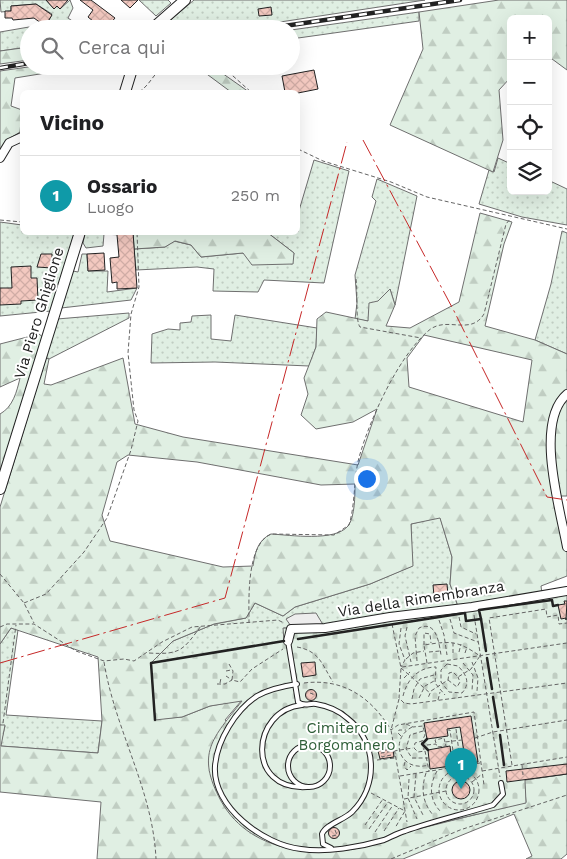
<!DOCTYPE html>
<html lang="it">
<meta charset="utf-8">
<style>
body{margin:0;font-family:"Work Sans",sans-serif;background:#f2f2f2;color:#202124}
.controls{position:absolute;right:15px;top:15px;display:grid;overflow:hidden;border-radius:8px;box-shadow:0 5px 20px #0002}
.controls button{width:45px;height:45px;display:grid;place-items:center;padding:0;border:0;border-bottom:1px solid #e0e0e0;background:#fff;color:#202124;font:25px sans-serif}
.you{position:absolute;left:366px;top:478px;width:18px;height:18px;margin:-12px;border:4px solid #fff;border-radius:50%;background:#1a73e8;box-shadow:0 0 0 8px #1a73e833}
.badge{display:grid;place-items:center;width:32px;height:32px;border-radius:50%;background:#2563eb;color:#fff;font-size:16px;font-weight:700}
.pin{position:absolute;translate:-50% -41px;filter:drop-shadow(0 1px 2px #0008)}
.pin::after{content:'';position:absolute;top:26px;width:18px;height:15px;background:inherit;clip-path:polygon(0 0,100% 0,50% 100%)}
.list{margin:0;padding:0;list-style:none}
h2{display:flex;justify-content:space-between;align-items:center;height:65px;margin:0;padding:0 20px;font-size:21px}
h2 small{font-size:16px;font-weight:400;color:#757577}
.list li{display:grid;grid-template-columns:32px 1fr auto;gap:15px;align-items:center;box-sizing:border-box;height:80px;padding:0 20px;border-top:1px solid #e0e0e0}
.list b{display:block;font-size:19px;white-space:nowrap}
.list p{margin:0;font-size:16px;white-space:nowrap;color:#757577}
.list em{font-size:16px;font-style:normal;color:#757577}
.icon{flex:none;width:28px;height:28px;fill:none;stroke:currentColor;stroke-width:2;stroke-linecap:round;stroke-linejoin:round}
.map{position:relative;flex:none;width:567px;height:859px;overflow:hidden}
.search{position:absolute;background:#fff;box-shadow:0 5px 20px #0002;left:20px;top:20px;width:280px;height:55px;display:flex;align-items:center;gap:12px;box-sizing:border-box;padding:0 18px;border-radius:28px;color:#757577;font-size:19px}
.panel{position:absolute;background:#fff;box-shadow:0 5px 20px #0002;left:20px;top:90px;width:280px;height:145px;border-radius:8px}
.map>svg:first-child{display:block}
</style>
<div class="map">
<svg width="567" height="859" viewBox="0 0 567 859">
<defs>
<pattern id="grass-dots" width="8" height="8" patternUnits="userSpaceOnUse" patternTransform="scale(1.25)"><rect width="8" height="8" fill="#e0efe3"/><path d="M2 2h.1M6 6h.1" fill="none" stroke="#c0cdc2" stroke-width="1.8" stroke-linecap="round"/></pattern>
<pattern id="forest-firs" width="22" height="20" patternUnits="userSpaceOnUse" patternTransform="scale(1.25)"><rect width="22" height="20" fill="#e0efe3"/><path d="M5 1l3.5 6h-7zM16 11l3.5 6h-7z" fill="#c0cdc2"/></pattern>
<pattern id="cemetery-stones" width="16" height="16" patternUnits="userSpaceOnUse" patternTransform="scale(1.25)"><rect width="16" height="16" fill="#e0efe3"/><path d="M2 7V4a2 2 0 0 1 4 0v3zM10 15v-3a2 2 0 0 1 4 0v3z" fill="#c0cdc2"/></pattern>
<pattern id="building-cross-hatch" width="8" height="8" patternUnits="userSpaceOnUse" patternTransform="scale(1.25)"><rect width="8" height="8" fill="#f3c9c0"/><path d="M0 0l8 8M0 8l8-8" fill="none" stroke="#d0aca5"/></pattern>
</defs>
<rect width="100%" height="100%" fill="#fff"/>
<!-- grass -->
<g fill="url(#grass-dots)" stroke="#6f6f6f">
<path d="M 0,0 L 46,0 L 54,9 L 57,6 L 60,9 L 70,0 L 73,8 L 68,18 L 84,29 L 43,29 L 42,23 L 46,26 L 52,14 L 36,4 L 11,6 L 11,11 L 1,12 Z"/>
<path d="M 139,0 L 168,0 L 171,3 L 156,16 Z"/>
<path d="M 194,0 L 425,0 L 234,29 L 160,29 Z"/>
<path d="M 419,12 L 419,21 L 291,39 L 291,30 Z"/>
<path d="M 29,27 L 34,29 L 29,29 L 29,47 L 0,51 L 0,32 Z"/>
<path d="M 498,158 L 511,164 L 511,191 L 548,191 L 548,180 L 567,189 L 567,225 L 522,217 L 479,204 L 489,170 L 494,172 Z"/>
<path d="M 314,160 L 349,171 L 324,283 L 264,280 L 258,292 L 213,291 L 214,269 L 197,267 L 136,270 L 134,249 L 165,247 L 174,241 L 191,245 L 201,257 L 243,253 L 292,264 L 294,253 L 268,233 L 298,232 L 298,214 Z"/>
<path d="M 377,179 L 417,196 L 395,305 L 390,289 L 378,301 L 368,321 L 355,319 L 357,303 L 355,275 L 376,201 L 372,197 Z"/>
<path d="M 0,222 L 22,225 L 22,232 L 76,233 L 51,311 L 0,316 Z"/>
<path d="M 562,231 L 567,233 L 567,354 L 535,340 L 551,284 Z"/>
<path d="M 85,233 L 120,233 L 120,235 L 104,234 L 103,246 L 86,248 L 83,243 Z"/>
<path d="M 82,254 L 87,254 L 88,271 L 108,271 L 107,292 L 137,288 L 131,300 L 61,308 L 73,271 L 78,272 Z"/>
<path d="M 129,313 L 129,318 L 49,359 L 46,358 L 57,319 Z"/>
<path d="M 211,315 L 211,339 L 231,341 L 235,315 L 317,328 L 316,347 L 309,366 L 215,362 L 151,363 L 152,334 L 168,329 L 180,330 L 180,323 L 191,322 L 192,316 Z"/>
<path d="M 440,517 L 452,557 L 450,584 L 459,609 L 293,629 L 284,628 L 284,641 L 242,700 L 198,709 L 151,663 L 173,641 L 214,624 L 246,618 L 255,603 L 283,616 L 295,607 L 370,584 L 412,566 L 411,524 Z"/>
<path d="M 11,628 L 18,630 L 6,715 L 102,721 L 98,753 L 0,746 L 5,726 L 0,725 L 0,644 Z"/>
</g>
<!-- forest -->
<g fill="url(#forest-firs)" stroke="#6f6f6f" fill-rule="evenodd">
<path d="M 499,0 L 567,0 L 567,70 L 548,56 L 548,19 L 511,19 L 511,77 L 499,90 L 503,140 L 493,172 L 390,125 L 423,49 L 419,12 Z"/>
<path d="M 29,47 L 29,60 L 0,64 L 0,51 Z"/>
<path d="M 35,66 L 89,66 L 15,78 L 11,106 L 22,110 L 20,132 L 7,140 L 0,151 L 0,71 Z"/>
<path d="M 178,66 L 212,66 L 249,92 L 231,92 L 200,69 Z"/>
<path d="M 480,213 L 512,222 L 504,244 L 485,326 L 535,340 L 567,354 L 567,496 L 559,496 L 567,547 L 567,576 L 541,586 L 542,594 L 459,609 L 450,584 L 452,557 L 440,518 L 411,524 L 413,566 L 370,584 L 295,607 L 283,616 L 255,603 L 246,618 L 214,624 L 173,641 L 151,663 L 155,719 L 182,717 L 210,706 L 242,700 L 225,720 L 381,843 L 410,831 L 526,802 L 524,780 L 567,774 L 567,854 L 561,859 L 526,859 L 532,856 L 514,814 L 403,859 L 97,859 L 101,802 L 0,792 L 0,725 L 5,725 L 1,746 L 98,753 L 102,721 L 98,657 L 11,628 L 0,644 L 0,507 L 46,358 L 49,359 L 44,384 L 51,385 L 123,358 L 135,424 L 183,437 L 358,465 L 377,409 L 353,422 L 316,429 L 301,415 L 308,394 L 304,378 L 316,347 L 317,319 L 326,312 L 368,321 L 369,303 L 378,301 L 390,289 L 395,305 L 386,326 L 410,328 L 459,302 ZM 424,335 L 532,360 L 523,422 L 409,387 L 407,358 ZM 128,455 L 197,462 L 321,485 L 355,484 C 355,495 355,517 348,526 C 335,542 290,535 271,534 C 258,540 255,552 253,566 L 223,567 L 110,541 L 102,515 L 117,462 Z"/>
<path d="M 133,233 L 268,233 L 294,253 L 293,264 L 252,265 L 243,253 L 201,257 L 191,245 L 175,241 L 165,247 L 134,249 Z"/>
<path d="M 39,334 L 44,338 L 0,480 L 0,414 C 13,407 17,391 20,378 L 0,387 L 0,344 Z"/>
</g>
<!-- cemetery -->
<path fill="url(#cemetery-stones)" stroke="#6f6f6f" d="M 567,591 L 567,774 L 525,780 L 526,803 C 488,812 450,820 412,830 C 401,833 391,840 380,843 C 326,859 252,857 221,801 C 195,753 213,738 242,701 L 210,706 L 182,717 L 155,720 L 151,663 L 284,641 L 283,628 L 325,628 Z"/>
<!-- parking -->
<path fill="#ededed" stroke="#6f6f6f" d="M 316,613 L 325,628 L 293,629 L 286,619 L 295,614 Z"/>
<!-- building -->
<g fill="url(#building-cross-hatch)" stroke="#222">
<path d="M 46,0 L 68,0 L 60,9 L 57,6 L 54,9 Z"/>
<path d="M 80,0 L 91,0 L 115,18 L 109,25 L 103,20 L 99,26 L 88,17 L 93,10 Z"/>
<path d="M 121,0 L 138,0 L 130,8 Z"/>
<path d="M 36,4 L 52,15 L 45,26 L 34,18 L 13,20 L 12,18 L 5,18 L 5,11 L 11,11 L 11,6 Z"/>
<path d="M 271,7 L 272,15 L 259,16 L 258,9 Z"/>
<path d="M 314,70 L 318,89 L 298,93 L 285,92 L 282,76 Z"/>
<path d="M 120,232 L 133,232 L 137,288 L 117,289 L 117,282 L 112,283 L 110,258 L 119,257 L 117,235 Z"/>
<path d="M 104,253 L 105,270 L 88,271 L 87,254 Z"/>
<path d="M 41,254 L 52,254 L 52,268 L 37,267 Z"/>
<path d="M 31,266 L 31,278 L 37,278 L 38,300 L 21,301 L 21,304 L 0,305 L 0,288 L 12,288 L 11,267 Z"/>
<path d="M 447,584 L 448,595 L 434,596 L 433,585 Z"/>
<path d="M 564,601 L 567,601 L 566,620 L 566,618 L 561,619 L 558,605 L 565,604 Z"/>
<path d="M 315,662 L 316,675 L 303,677 L 301,663 Z"/>
<circle cx="311" cy="695" r="5.5"/>
<path d="M 471,716 L 478,762 L 430,769 L 428,750 L 450,746 L 451,754 L 464,752 L 460,727 L 447,729 L 448,736 L 427,739 L 424,723 Z"/>
<path d="M 393,749 L 394,757 L 380,759 L 378,751 Z"/>
<path d="M 567,764 L 567,774 L 507,782 L 506,771 Z"/>
<circle cx="461" cy="790" r="9"/>
<circle cx="334" cy="833" r="5.5"/>
</g>
<g fill="none" stroke-linecap="round" stroke-linejoin="round">
<!-- service casing -->
<g stroke="#222" stroke-width="6">
<g id="service">
<path d="M 288,641 L 298,702 C 304,707 309,703 316,704 C 328,706 338,710 347,718 C 377,741 379,785 352,812 C 344,820 326,824 322,834 L 323,844 L 331,848"/>
<path d="M 297,684 C 284,686 269,689 257,696 C 236,710 217,740 215,766 C 212,807 264,845 301,849 C 326,853 360,847 384,840 C 391,837 398,833 405,831 C 434,821 464,814 493,805 L 503,794 L 501,783"/>
<path d="M 302,705 C 251,710 245,791 307,787"/>
<circle cx="309" cy="766" r="21"/>
</g>
</g>
<!-- minor casing -->
<g stroke="#222" stroke-width="10">
<g id="minor">
<path d="M 0,158 L 9,143 L 22,137"/>
<path d="M 567,394 C 534,422 560,508 567,547"/>
<path d="M 288,641 L 291,629 L 325,628 L 390,617 L 472,607 L 567,591"/>
</g>
</g>
<!-- tertiary casing -->
<g stroke="#222" stroke-width="12">
<g id="tertiary">
<path d="M 152,29 L 185,0"/>
<path d="M 125,92 L 133,66"/>
<path d="M 0,489 L 80,232"/>
</g>
</g>
<!-- path -->
<g stroke="#646464" stroke-width="1" stroke-dasharray="4 2.5" stroke-linecap="butt">
<path d="M 216,66 L 233,76 L 251,92"/>
<path d="M 139,92 C 150,85 153,74 164,66"/>
<path d="M 298,149 L 323,161 L 391,182 L 427,197 L 567,229"/>
<path d="M 0,220 L 22,222"/>
<path d="M 356,279 C 358,292 355,320 360,327 L 421,338"/>
<path d="M 0,574 L 24,603 L 34,623"/>
<path d="M 24,603 L 46,594 L 84,552 L 107,518 L 131,450 L 138,421 L 134,410 L 128,353 L 131,314 L 139,287 L 137,232"/>
<path d="M 474,615 L 500,777"/>
<path d="M 459,617 L 461,627 L 476,634"/>
<path d="M 450,619 L 454,633 L 478,642"/>
<path d="M 439,620 L 444,635 L 447,655"/>
<path d="M 249,623 C 249,600 246,545 271,534 L 334,535 L 349,525 C 356,502 353,477 360,454 C 371,417 398,358 427,332 C 445,314 470,337 484,314 L 506,224 L 511,218"/>
<path d="M 392,624 L 401,668 L 399,698 L 404,703 L 411,704 L 567,683"/>
<path d="M 0,627 L 7,624 L 34,624 L 76,651 L 104,661 L 124,659 L 134,661 L 162,642 L 192,627 L 278,620 L 284,623"/>
<path d="M 407,627 L 405,636 L 411,662"/>
<path d="M 401,628 L 399,644 L 405,660 L 401,667"/>
<path d="M 424,645 L 424,633 L 430,634 L 431,643"/>
<path d="M 297,647 C 320,651 322,665 333,682"/>
<path d="M 429,652 L 440,651"/>
<path d="M 459,652 L 461,644"/>
<path d="M 149,653 C 181,655 183,650 201,626"/>
<path d="M 453,653 L 453,642"/>
<path d="M 465,653 L 467,647"/>
<path d="M 406,659 L 413,653 L 424,651"/>
<path d="M 417,661 L 415,636 L 419,628 C 436,620 439,642 441,655"/>
<path d="M 104,662 C 115,730 153,790 156,859"/>
<path d="M 472,662 L 478,678 L 477,691"/>
<path d="M 427,663 L 424,645 C 450,641 457,640 480,656 L 471,669 L 458,677 L 453,672 L 449,673 L 448,680 L 431,691 L 428,698"/>
<path d="M 463,663 L 473,675 L 472,691"/>
<path d="M 229,664 L 233,671 L 232,680 L 240,682 L 252,669 L 283,649"/>
<path d="M 447,664 L 458,666 C 466,674 471,683 462,693 L 449,692 L 441,682 L 441,670 Z"/>
<path d="M 402,667 L 567,643"/>
<path d="M 401,668 L 430,693"/>
<path d="M 226,671 L 231,670"/>
<path d="M 404,678 L 410,672"/>
<path d="M 448,680 L 457,687 L 460,682 L 458,677"/>
<path d="M 220,683 L 221,678"/>
<path d="M 304,683 C 343,678 371,697 391,730 L 398,725 L 474,712 L 484,785"/>
<path d="M 217,684 L 225,684 L 232,680 L 226,676"/>
<path d="M 310,693 L 313,694 L 313,697"/>
<path d="M 403,696 C 407,679 419,667 436,667 L 435,683 L 445,695"/>
<path d="M 419,698 L 425,686 L 434,681"/>
<path d="M 399,699 L 391,730 L 407,822"/>
<path d="M 412,699 L 414,689 L 420,679 L 434,675"/>
<path d="M 438,700 L 440,692"/>
<path d="M 3,723 L 16,625"/>
<path d="M 406,724 L 413,727 L 423,726 L 425,735 L 422,741 L 415,743 L 414,748 L 418,752 L 425,751 L 429,771"/>
<path d="M 412,727 C 388,740 400,773 429,765"/>
<path d="M 456,729 L 459,752"/>
<path d="M 447,730 L 450,730 L 453,751 L 451,752"/>
<path d="M 423,731 L 410,735 L 406,749 L 412,758 L 428,758"/>
<path d="M 401,736 L 398,733 L 399,730 L 406,730"/>
<path d="M 475,738 L 493,732 L 567,720"/>
<path d="M 422,742 L 424,750"/>
<path d="M 436,743 L 435,740 L 444,738 L 445,742"/>
<path d="M 427,745 L 436,744 L 437,747 L 446,746 L 445,742 L 462,740"/>
<path d="M 375,749 L 393,747"/>
<path d="M 391,755 L 382,757 L 381,753 L 413,748"/>
<path d="M 377,760 L 395,758"/>
<path d="M 405,762 L 404,766 L 407,770 L 411,766"/>
<path d="M 512,765 L 489,618 L 546,609 L 547,617 L 558,615 L 559,624 L 567,623"/>
<path d="M 522,765 L 523,775"/>
<circle cx="459" cy="790" r="20"/>
<path d="M 437,771 C 429,785 429,800 441,812"/>
<path d="M 482,771 L 567,757"/>
<path d="M 426,773 C 421,788 422,802 433,815"/>
<path d="M 416,774 L 414,797 L 424,817"/>
<path d="M 400,776 L 480,763"/>
<circle cx="460" cy="790" r="14"/>
<path d="M 409,779 L 408,798 L 417,819"/>
<path d="M 472,782 L 482,774"/>
<path d="M 371,793 L 405,811 L 395,828"/>
<path d="M 404,799 L 446,791"/>
<path d="M 365,825 L 383,799"/>
<path d="M 369,829 L 388,802"/>
<path d="M 384,831 L 399,808"/>
<path d="M 375,832 L 393,805"/>
<path d="M 332,836 L 337,835 L 335,830"/>
<path d="M 391,859 L 460,830 L 567,795"/>
</g>
<!-- service -->
<use href="#service" stroke="#fff" stroke-width="4"/>
<!-- minor -->
<use href="#minor" stroke="#fff" stroke-width="8"/>
<!-- tertiary -->
<use href="#tertiary" stroke="#fff" stroke-width="10"/>
<!-- rail casing -->
<g stroke="#222" stroke-width="4.5">
<g id="rail">
<path d="M 264,29 L 460,0"/>
<path d="M 0,68 L 29,63"/>
</g>
</g>
<!-- rail -->
<use href="#rail" stroke="#fff" stroke-width="2.5" stroke-dasharray="8" stroke-linecap="butt"/>
<!-- wall -->
<g stroke="#222" stroke-width="2.5">
<path d="M 481,619 L 486,651"/>
<path d="M 298,639 L 465,613 L 466,621 L 481,619 L 479,610 L 552,600 L 553,606 L 558,605"/>
<path d="M 487,658 L 492,689"/>
<path d="M 493,697 L 498,727"/>
<path d="M 155,720 L 151,663 L 284,641"/>
<path d="M 500,735 L 504,765"/>
<path d="M 427,739 L 422,744 L 428,750"/>
</g>
<!-- power -->
<g stroke="#c62828" stroke-width="1" stroke-dasharray="18 4 2.5 4" stroke-linecap="butt">
<path d="M 363,140 L 454,311 L 547,497 L 567,500"/>
<path d="M 0,663 L 225,598 L 347,142"/>
</g>
</g>
<g text-anchor="middle" dominant-baseline="central" stroke-width="4" stroke-linejoin="round" paint-order="stroke">
<!-- street labels -->
<g font-size="15" fill="#222" stroke="#fff">
<text transform="translate(39 313) rotate(-73)">Via Piero Ghiglione</text>
<text transform="translate(421 599) rotate(-9)">Via della Rimembranza</text>
</g>
<!-- park labels -->
<g font-size="15" fill="#2f5e38" stroke="#fff">
<text x="347" y="728">Cimitero di<tspan x="347" dy="17">Borgomanero</tspan></text>
</g>
</g>
</svg>
<div class="controls">
<button>+</button>
<button>−</button>
<button><svg class="icon" aria-label="locate" viewBox="0 0 24 24"><circle cx="12" cy="12" r="6"/><path d="M12 2v4M12 18v4M2 12h4M18 12h4"/></svg></button>
<button><svg class="icon" aria-label="layers" viewBox="0 0 24 24"><path d="M12 4l9 5-9 5-9-5zM3 14l9 5 9-5"/></svg></button>
</div>
<div class="you"></div>
<div class="pin badge" style="left:461px;top:789px;background:#0f9aa8">1</div>
<div class="search"><svg class="icon" aria-label="search" viewBox="0 0 24 24"><circle cx="10" cy="10" r="6"/><path d="M15 15l6 6"/></svg>Cerca qui</div>
<section class="panel">
<h2>Vicino<small></small></h2>
<ul class="list">
<li><span class="badge" style="background:#0f9aa8">1</span><div><b>Ossario</b><p>Luogo</p></div><em>250 m</em></li>
</ul>
</section>
</div>
